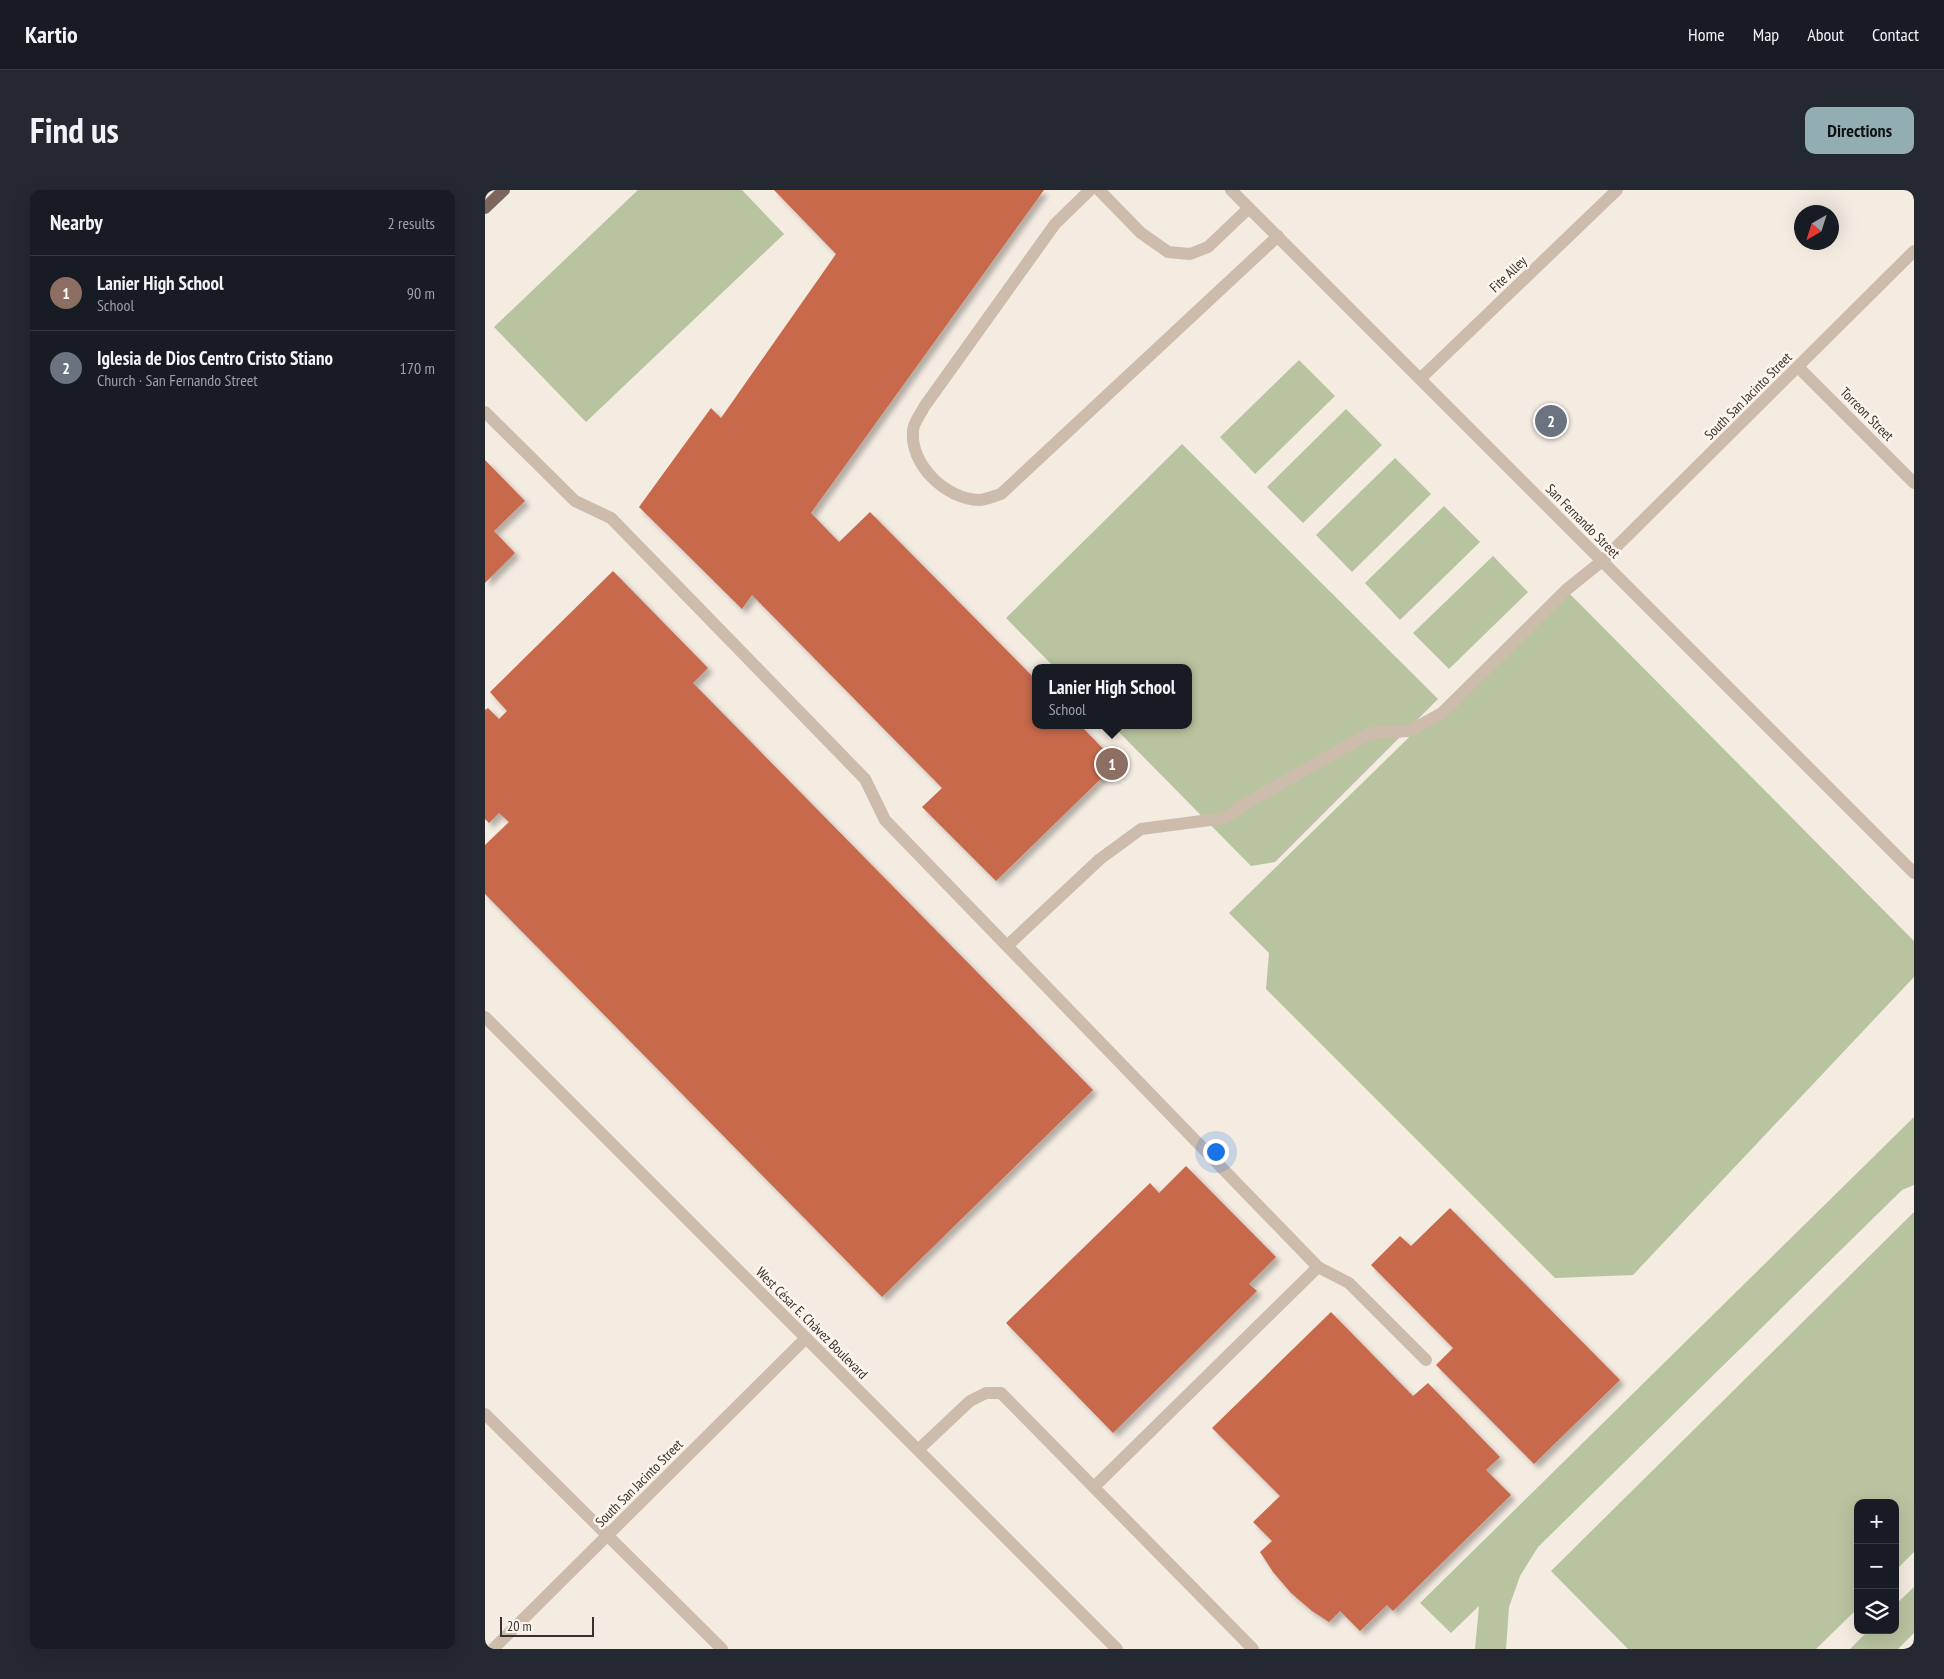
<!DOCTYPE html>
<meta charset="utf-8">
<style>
body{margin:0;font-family:"PT Sans Narrow",sans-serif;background:#242831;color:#f1f3f6}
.controls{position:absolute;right:15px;bottom:15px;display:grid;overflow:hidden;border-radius:10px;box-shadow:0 5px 20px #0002}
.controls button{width:45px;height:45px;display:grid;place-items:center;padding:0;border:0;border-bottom:1px solid #363941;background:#171b24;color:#f1f3f6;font:25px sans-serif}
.compass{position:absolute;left:1309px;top:15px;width:45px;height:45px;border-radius:50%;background:#171b24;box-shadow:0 5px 20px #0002;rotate:219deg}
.scale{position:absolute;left:15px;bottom:12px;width:94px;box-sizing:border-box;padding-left:5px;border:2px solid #3b302b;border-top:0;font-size:14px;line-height:18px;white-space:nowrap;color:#3b302b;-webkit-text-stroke:4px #fbf5ee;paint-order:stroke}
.you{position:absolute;left:730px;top:961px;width:18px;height:18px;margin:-12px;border:4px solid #fff;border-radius:50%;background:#1a73e8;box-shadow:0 0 0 8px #1a73e833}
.badge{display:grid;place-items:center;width:32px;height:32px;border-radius:50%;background:#92aeb2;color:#fff;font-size:16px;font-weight:700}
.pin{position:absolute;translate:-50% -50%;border:2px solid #fff;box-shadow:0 1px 5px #0006}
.popup{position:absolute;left:547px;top:474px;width:160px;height:65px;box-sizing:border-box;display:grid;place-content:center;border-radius:10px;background:#171b24;filter:drop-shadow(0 1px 4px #0005);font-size:16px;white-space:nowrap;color:#9ea1a6}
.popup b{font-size:19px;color:#f1f3f6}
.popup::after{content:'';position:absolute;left:50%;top:100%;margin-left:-10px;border:10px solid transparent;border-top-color:#171b24}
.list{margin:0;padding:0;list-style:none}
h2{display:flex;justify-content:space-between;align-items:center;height:65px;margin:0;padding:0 20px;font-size:21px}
h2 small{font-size:16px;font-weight:400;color:#9ea1a6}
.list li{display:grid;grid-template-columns:32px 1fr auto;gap:15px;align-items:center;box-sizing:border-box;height:75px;padding:0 20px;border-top:1px solid #363941}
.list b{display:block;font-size:19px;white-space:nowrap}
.list p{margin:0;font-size:16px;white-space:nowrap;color:#9ea1a6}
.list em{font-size:16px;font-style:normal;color:#9ea1a6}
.icon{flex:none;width:28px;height:28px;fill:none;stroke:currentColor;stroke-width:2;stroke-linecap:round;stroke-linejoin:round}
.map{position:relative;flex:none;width:1429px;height:1459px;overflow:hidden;border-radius:10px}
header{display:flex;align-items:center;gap:30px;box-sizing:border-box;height:70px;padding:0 25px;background:#171b24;border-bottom:1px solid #363941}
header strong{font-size:24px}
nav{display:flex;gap:28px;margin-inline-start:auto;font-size:18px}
.intro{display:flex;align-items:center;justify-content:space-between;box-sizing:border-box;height:120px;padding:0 30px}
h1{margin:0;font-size:35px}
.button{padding:12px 22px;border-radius:10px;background:#92aeb2;color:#111;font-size:18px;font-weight:700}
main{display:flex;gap:30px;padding:0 30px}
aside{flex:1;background:#171b24;border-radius:10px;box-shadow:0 5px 20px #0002}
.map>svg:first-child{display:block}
</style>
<header>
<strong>Kartio</strong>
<nav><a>Home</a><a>Map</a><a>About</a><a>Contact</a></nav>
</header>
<div class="intro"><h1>Find us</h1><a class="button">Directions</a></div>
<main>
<aside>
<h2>Nearby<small>2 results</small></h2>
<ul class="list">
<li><span class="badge" style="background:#8d6e63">1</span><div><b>Lanier High School</b><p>School</p></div><em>90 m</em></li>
<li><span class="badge" style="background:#6b7280">2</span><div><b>Iglesia de Dios Centro Cristo Stiano</b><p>Church · San Fernando Street</p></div><em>170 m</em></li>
</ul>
</aside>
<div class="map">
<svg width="1429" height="1459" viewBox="0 0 1429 1459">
<defs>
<filter id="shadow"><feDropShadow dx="4.5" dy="4.5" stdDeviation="2.5" flood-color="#0004"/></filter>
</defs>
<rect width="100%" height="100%" fill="#f4ebe1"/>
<!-- green -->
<g fill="#b8c4a0">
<path d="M 153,0 L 257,0 L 299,44 L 101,232 L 9,137 Z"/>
<path d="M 814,170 L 850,206 L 770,284 L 735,247 Z"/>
<path d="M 861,219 L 897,255 L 818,333 L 782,297 Z"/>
<path d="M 697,254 L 953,509 L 790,672 L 766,676 L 627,535 L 703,535 L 703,478 L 570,478 L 521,428 Z"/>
<path d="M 910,268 L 946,304 L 867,382 L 831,345 Z"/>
<path d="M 959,316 L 995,352 L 915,430 L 880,393 Z"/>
<path d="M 1008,366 L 1043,402 L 964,479 L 928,443 Z"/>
<path d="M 1078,397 L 1429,751 L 1429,787 L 1148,1085 L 1070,1088 L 781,799 L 784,763 L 744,723 Z"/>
<path d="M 1429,927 L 1429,995 L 1417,1000 L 1053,1357 L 1035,1386 L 1024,1417 L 1021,1459 L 990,1459 L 994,1416 L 966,1443 L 935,1413 Z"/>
<path d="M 1429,1022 L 1429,1362 L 1410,1381 L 1410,1313 L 1373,1313 L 1373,1418 L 1331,1459 L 1143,1459 L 1066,1381 Z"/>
<path d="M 1429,1397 L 1429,1443 L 1413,1459 L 1365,1459 L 1384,1440 L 1410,1440 L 1410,1415 Z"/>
</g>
<!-- building -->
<g fill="#c8694b" filter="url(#shadow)">
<path d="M 289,0 L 559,0 L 326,323 L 354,352 L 385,322 L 551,490 L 551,535 L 595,535 L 632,573 L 511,691 L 437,617 L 457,598 L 267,405 L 257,419 L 154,317 L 226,218 L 236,228 L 351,64 Z"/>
<path d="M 0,270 L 40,311 L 9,341 L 30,363 L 0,393 Z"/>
<path d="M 128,381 L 223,478 L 208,493 L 608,900 L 397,1107 L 0,704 L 0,655 L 24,632 L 14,623 L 4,633 L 0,629 L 0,520 L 3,518 L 14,529 L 22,521 L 5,502 Z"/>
<path d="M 701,976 L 791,1067 L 764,1094 L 772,1101 L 628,1243 L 521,1133 L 665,993 L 674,1003 Z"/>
<path d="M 965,1018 L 1135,1190 L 1049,1274 L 951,1175 L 968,1158 L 886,1075 L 915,1046 L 926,1056 Z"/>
<path d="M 846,1122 L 928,1206 L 943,1193 L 1015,1267 L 1001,1280 L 1026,1305 L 908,1421 L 902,1415 L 875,1441 L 855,1421 L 844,1432 L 827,1421 L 806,1403 L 788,1382 L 775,1362 L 787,1351 L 768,1332 L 795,1306 L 727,1238 Z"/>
</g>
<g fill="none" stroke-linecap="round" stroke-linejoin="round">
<!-- minor -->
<g stroke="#cdbbac" stroke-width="12">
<path d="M 605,0 L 570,34 L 439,217 C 436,224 428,233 428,241 C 425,275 461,309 494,310 C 500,310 509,306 516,304 L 793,46"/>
<path d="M 614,0 L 656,43 L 683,62 L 705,64 L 723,57 L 764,18"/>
<path d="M 746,0 L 1429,683"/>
<path d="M 1313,177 L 1429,293"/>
<path d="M 935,189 L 1132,0"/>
<path d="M 0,222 L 90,311 L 126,328 L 380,589 L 400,630 L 833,1077 L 864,1093 L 941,1170"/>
<path d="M 522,756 L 615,669 L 656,639 L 740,628 L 763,612 L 885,543 L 924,541 L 957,523 L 1081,400 L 1117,371 L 1429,61"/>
<path d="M 0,827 L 632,1459"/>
<path d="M 0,1224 L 237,1459"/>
<path d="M 433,1260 L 485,1211 L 501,1203 L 516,1203 L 768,1459"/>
<path d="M 609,1297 L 833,1077"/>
<path d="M 8,1459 L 321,1148"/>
</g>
<!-- major -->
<path stroke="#7d675c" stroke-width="12" d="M 0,18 L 19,0"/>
</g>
<g text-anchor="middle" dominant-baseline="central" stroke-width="5" stroke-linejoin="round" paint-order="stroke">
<!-- street labels -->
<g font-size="14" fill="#3b302b" stroke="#fbf5ee">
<text transform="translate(1023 84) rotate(-44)">Fite Alley</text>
<text transform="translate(1263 206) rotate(-45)">South San Jacinto Street</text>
<text transform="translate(1382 224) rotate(45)">Torreon Street</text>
<text transform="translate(1098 331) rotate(45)">San Fernando Street</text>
<text transform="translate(327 1133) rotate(45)">West César E. Chávez Boulevard</text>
<text transform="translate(154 1293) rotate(-45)">South San Jacinto Street</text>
</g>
</g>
</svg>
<div class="controls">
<button>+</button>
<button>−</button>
<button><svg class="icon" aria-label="layers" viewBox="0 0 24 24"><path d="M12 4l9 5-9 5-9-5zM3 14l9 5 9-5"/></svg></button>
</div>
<svg class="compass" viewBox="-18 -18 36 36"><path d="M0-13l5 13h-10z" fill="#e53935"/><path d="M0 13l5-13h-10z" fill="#9ea1a6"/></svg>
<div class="scale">20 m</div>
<div class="you"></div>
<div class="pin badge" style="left:627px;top:574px;background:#8d6e63">1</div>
<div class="popup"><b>Lanier High School</b>School</div>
<div class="pin badge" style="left:1066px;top:231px;background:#6b7280">2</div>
</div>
</main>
